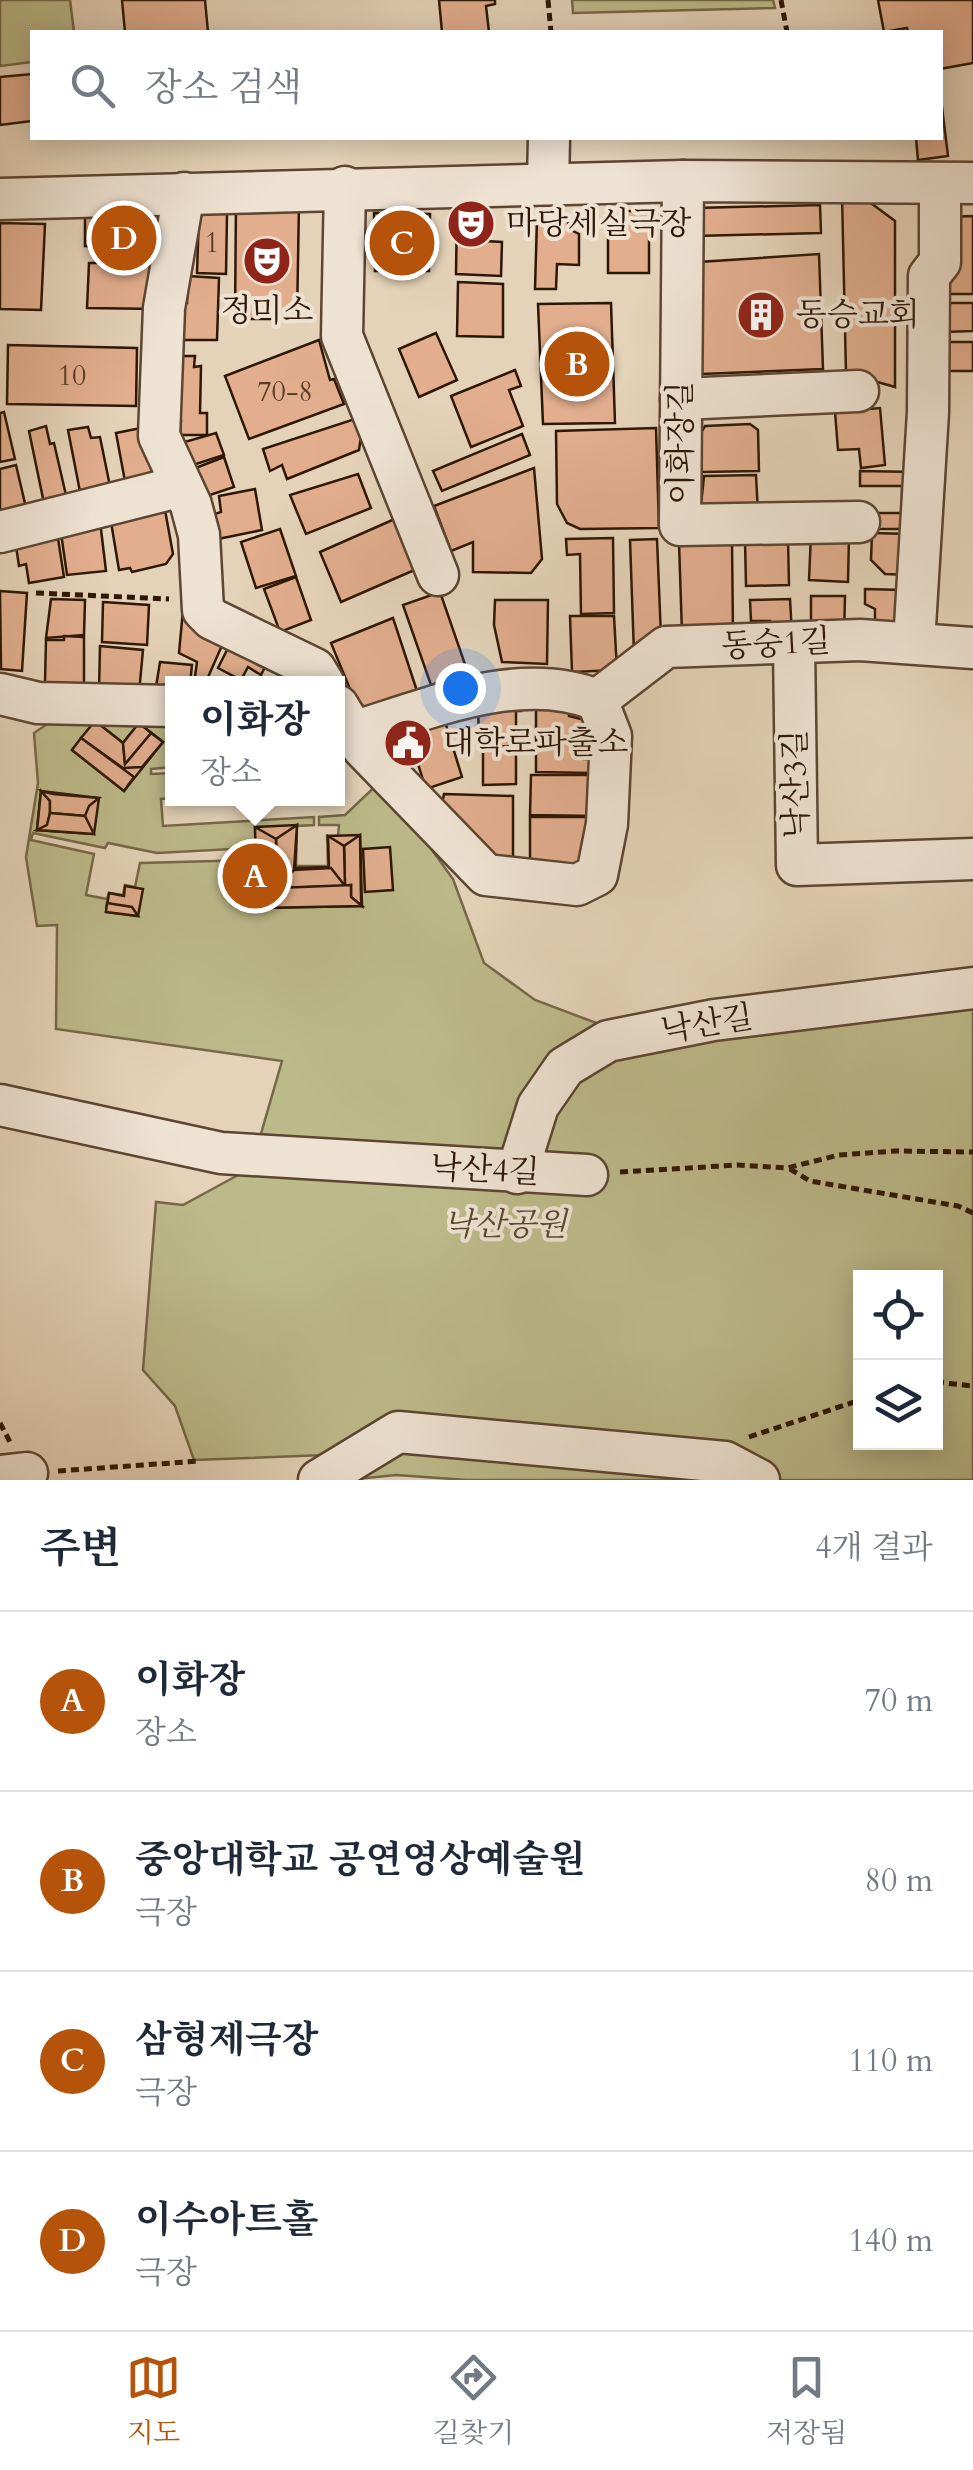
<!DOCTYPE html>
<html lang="ko">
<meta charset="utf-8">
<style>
body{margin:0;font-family:Cardo,"Noto Serif KR",serif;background:#f2f2f3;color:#1f2937}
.controls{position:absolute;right:30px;bottom:30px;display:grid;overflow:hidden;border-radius:0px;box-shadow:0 5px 25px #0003}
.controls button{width:90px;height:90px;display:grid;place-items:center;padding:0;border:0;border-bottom:2px solid #e0e1e3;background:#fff;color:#1f2937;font:50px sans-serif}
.you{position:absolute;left:460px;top:688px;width:35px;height:35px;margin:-25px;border:8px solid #fff;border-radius:50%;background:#1a73e8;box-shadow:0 0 0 15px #1a73e833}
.badge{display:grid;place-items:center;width:65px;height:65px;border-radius:50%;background:#b45309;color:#fff;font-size:32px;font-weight:700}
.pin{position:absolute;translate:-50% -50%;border:5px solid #fff;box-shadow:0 2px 10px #0006}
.popup{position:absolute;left:165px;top:676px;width:180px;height:130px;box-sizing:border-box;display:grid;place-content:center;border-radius:0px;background:#fff;filter:drop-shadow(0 2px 8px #0005);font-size:32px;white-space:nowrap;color:#747a83}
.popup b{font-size:38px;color:#1f2937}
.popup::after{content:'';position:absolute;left:50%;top:100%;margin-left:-20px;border:20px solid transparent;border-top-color:#fff}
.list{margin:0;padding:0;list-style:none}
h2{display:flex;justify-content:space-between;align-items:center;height:130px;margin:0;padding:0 40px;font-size:42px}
h2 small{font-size:32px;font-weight:400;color:#747a83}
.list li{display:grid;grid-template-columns:65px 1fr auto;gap:30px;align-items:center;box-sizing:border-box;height:180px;padding:0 40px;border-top:2px solid #e0e1e3}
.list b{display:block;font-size:38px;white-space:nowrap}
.list p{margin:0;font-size:32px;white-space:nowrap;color:#747a83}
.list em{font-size:32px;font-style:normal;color:#747a83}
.icon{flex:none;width:55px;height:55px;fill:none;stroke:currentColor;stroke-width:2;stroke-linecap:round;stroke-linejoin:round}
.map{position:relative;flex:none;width:973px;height:1480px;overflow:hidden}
.search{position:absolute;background:#fff;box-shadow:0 5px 25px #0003;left:30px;right:30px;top:30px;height:110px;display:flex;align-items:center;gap:25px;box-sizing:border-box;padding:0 35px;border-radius:0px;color:#747a83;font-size:38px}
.sheet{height:850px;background:#fff}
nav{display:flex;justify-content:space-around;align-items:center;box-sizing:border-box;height:140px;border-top:2px solid #e0e1e3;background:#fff;font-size:28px;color:#747a83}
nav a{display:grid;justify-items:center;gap:5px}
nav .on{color:#b45309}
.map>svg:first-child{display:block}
</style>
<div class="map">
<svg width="973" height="1480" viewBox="0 0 973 1480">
<rect width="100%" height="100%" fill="#e5d3b9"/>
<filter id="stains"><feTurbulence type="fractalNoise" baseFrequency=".002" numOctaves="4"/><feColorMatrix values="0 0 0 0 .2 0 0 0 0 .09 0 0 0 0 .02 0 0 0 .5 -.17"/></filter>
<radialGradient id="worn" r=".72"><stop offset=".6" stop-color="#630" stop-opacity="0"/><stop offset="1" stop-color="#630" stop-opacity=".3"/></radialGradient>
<!-- green -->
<g fill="#bdba8a" stroke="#766848" stroke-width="2.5" fill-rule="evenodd">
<path d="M 0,0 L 70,0 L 74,32 L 32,32 L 32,62 L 0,66 Z"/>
<path d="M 572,0 L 773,0 L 775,8 L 573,13 Z"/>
<path d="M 172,710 L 172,767 L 151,769 L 151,774 L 172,773 L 172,798 L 161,799 L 163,826 L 314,817 L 314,825 L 297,826 L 296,866 L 328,866 L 327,836 L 338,836 L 339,825 L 319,825 L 319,817 L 345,815 L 380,782 L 351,750 L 338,762 L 338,720 L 453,879 L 484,963 L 535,1000 L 631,1036 L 973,991 L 973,1480 L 467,1480 L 396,1475 L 347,1480 L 325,1455 L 194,1460 L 175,1406 L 143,1370 L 156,1202 L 183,1205 L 251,1168 L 282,1061 L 56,1029 L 57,925 L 37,926 L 26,857 L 38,783 L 34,733 L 59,716 ZM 33,833 L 105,848 L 108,843 L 157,853 L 251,848 L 252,860 L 140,863 L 135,887 L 125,885 L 123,895 L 109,893 L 107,899 L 86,895 L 94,854 L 31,840 ZM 860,1278 L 936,1278 L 936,1442 L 860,1442 Z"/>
</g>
<!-- building -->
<g fill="#e2ae8e" stroke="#2e1705" stroke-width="2.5">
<path d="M 122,0 L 205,0 L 208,32 L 125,32 Z"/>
<path d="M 439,0 L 495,0 L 495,4 L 486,6 L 489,32 L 442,32 Z"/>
<path d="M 878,0 L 973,0 L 973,63 L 940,69 L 940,32 L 908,32 L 907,28 L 884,32 Z"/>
<path d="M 32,74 L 32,121 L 0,125 L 0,77 Z"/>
<path d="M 940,91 L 948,156 L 918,160 L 916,138 L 940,138 Z"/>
<path d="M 842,195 L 860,195 L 895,221 L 895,387 L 846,373 Z"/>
<path d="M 236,202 L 299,203 L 297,319 L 235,319 Z"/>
<path d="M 820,205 L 821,233 L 695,236 L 694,208 Z"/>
<path d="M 487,206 L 485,241 L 502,242 L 501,276 L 456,274 L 457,207 Z"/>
<path d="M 85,211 L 105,212 L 105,220 L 119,220 L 120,211 L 165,212 L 163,254 L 99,252 L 98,247 L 85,246 Z"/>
<path d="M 621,211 L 649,211 L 649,273 L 608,273 L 608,227 L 621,226 Z"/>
<path d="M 199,213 L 227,214 L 226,274 L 197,273 Z"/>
<path d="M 374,213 L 430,214 L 429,271 L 375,271 Z"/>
<path d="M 973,216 L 973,294 L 947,294 L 946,217 Z"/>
<path d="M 537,219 L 568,221 L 569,229 L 579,234 L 579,265 L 557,264 L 556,289 L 535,289 Z"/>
<path d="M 0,223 L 45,224 L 41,310 L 0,309 Z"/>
<path d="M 819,254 L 823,369 L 702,374 L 699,262 Z"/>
<path d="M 89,263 L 157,263 L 157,309 L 87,308 Z"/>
<path d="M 188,276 L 219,278 L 217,340 L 177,340 L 178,303 L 187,303 Z"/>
<path d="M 458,282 L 503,284 L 503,337 L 457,336 Z"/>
<path d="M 611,303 L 615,423 L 543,424 L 538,304 Z"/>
<path d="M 945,303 L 973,303 L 973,331 L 945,332 Z"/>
<path d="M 436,333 L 457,380 L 419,397 L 399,349 Z"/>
<path d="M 319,340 L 330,380 L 334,379 L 344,404 L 249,439 L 225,376 Z"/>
<path d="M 946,342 L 973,342 L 973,371 L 947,371 Z"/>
<path d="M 8,345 L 137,348 L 136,406 L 7,404 Z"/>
<path d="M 174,356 L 195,356 L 194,367 L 201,366 L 200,413 L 207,413 L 207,435 L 180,435 L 181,421 L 172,421 Z"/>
<path d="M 515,370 L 521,386 L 509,390 L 523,426 L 471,447 L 451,396 Z"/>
<path d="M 880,408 L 885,465 L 861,468 L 859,449 L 838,450 L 835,412 Z"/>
<path d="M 4,412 L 15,459 L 0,462 L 0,413 Z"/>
<path d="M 364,416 L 359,450 L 287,479 L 282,465 L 270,471 L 263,449 Z"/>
<path d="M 750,424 L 758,430 L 759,471 L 702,472 L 700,434 L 705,426 Z"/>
<path d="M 46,426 L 50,444 L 54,443 L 68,504 L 45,508 L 29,431 Z"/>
<path d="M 88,427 L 91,438 L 100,437 L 112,496 L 82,502 L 68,430 Z"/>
<path d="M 146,427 L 158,486 L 127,492 L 116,433 Z"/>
<path d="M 656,428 L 659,528 L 580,529 L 567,523 L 557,504 L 556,431 Z"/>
<path d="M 216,433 L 224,455 L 190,466 L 181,443 Z"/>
<path d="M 522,434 L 530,455 L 442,491 L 433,471 Z"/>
<path d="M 224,457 L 234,487 L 204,497 L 193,469 Z"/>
<path d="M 16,465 L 27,512 L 0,518 L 0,469 Z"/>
<path d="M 534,468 L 542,559 L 531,573 L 473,572 L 473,542 L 451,551 L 434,506 Z"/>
<path d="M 860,471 L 917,472 L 916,529 L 874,529 L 873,513 L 902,513 L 902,486 L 860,486 Z"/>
<path d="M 358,474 L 371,508 L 306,534 L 290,495 Z"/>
<path d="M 756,475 L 758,513 L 701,505 L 704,476 Z"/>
<path d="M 255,489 L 262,530 L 218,539 L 212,515 L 221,512 L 219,496 Z"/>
<path d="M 165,510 L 173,554 L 166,564 L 132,572 L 130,568 L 119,570 L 111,522 Z"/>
<path d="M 397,518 L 419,568 L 341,602 L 320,552 Z"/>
<path d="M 100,521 L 106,571 L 67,575 L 60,526 Z"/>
<path d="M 280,529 L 296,576 L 256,588 L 241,542 Z"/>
<path d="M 57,532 L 64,577 L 29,583 L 26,564 L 19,566 L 16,546 Z"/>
<path d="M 872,533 L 910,534 L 909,575 L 885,574 L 871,560 Z"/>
<path d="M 811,534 L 849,536 L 848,582 L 809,580 Z"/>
<path d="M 613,538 L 614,613 L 581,614 L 580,554 L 567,555 L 566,539 Z"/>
<path d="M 657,539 L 661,637 L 634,654 L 630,540 Z"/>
<path d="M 788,539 L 789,585 L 746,586 L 745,540 Z"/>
<path d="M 732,541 L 733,634 L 682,634 L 679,542 Z"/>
<path d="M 296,577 L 311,620 L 280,632 L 264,589 Z"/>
<path d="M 865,589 L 902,590 L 901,628 L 875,627 L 875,609 L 865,604 Z"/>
<path d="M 0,591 L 27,593 L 22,671 L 1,669 Z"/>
<path d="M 440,592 L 468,673 L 431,685 L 403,605 Z"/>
<path d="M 811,596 L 845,596 L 844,636 L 811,622 Z"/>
<path d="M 51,599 L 85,600 L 84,635 L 46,638 Z"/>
<path d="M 790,599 L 792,635 L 770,637 L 770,621 L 751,621 L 750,600 Z"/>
<path d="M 495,600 L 548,600 L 547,664 L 502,662 L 494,625 Z"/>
<path d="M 103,602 L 149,605 L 147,645 L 102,642 Z"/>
<path d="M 183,610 L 227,634 L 205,684 L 194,684 L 197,662 L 179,653 Z"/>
<path d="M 570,616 L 614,616 L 617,670 L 572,672 Z"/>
<path d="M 393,618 L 417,691 L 366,708 L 354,699 L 331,643 Z"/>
<path d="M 64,636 L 84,637 L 84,684 L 45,682 L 46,640 L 64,640 Z"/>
<path d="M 233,638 L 269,659 L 261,675 L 248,667 L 241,680 L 218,668 Z"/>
<path d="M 100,646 L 143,650 L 139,693 L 99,691 Z"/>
<path d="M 160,662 L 192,665 L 190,684 L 172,684 L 172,695 L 155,693 Z"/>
<path d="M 536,695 L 570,696 L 569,716 L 585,720 L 584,759 L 592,759 L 592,773 L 536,772 Z"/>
<path d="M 521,700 L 521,711 L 516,711 L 516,746 L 479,747 L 478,702 Z"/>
<path d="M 443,715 L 462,777 L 426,789 L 407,730 Z"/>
<path d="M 95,721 L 123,743 L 139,723 L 163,742 L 124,791 L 72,750 Z"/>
<path d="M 95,721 L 123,743 L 125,764 L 151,733 L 163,742 L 142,767 L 123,768 L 81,738 Z"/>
<path d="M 139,723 L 151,733 L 125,764 L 123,743 Z"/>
<path d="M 81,738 L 134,777 L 124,791 L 72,750 Z"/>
<path d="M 483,749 L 516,749 L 516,784 L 483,785 Z"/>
<path d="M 531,775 L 595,775 L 595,816 L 530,815 Z"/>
<path d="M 41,791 L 99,798 L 94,834 L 37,830 Z"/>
<path d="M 41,791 L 50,801 L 50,813 L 47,825 L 37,830 Z"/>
<path d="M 41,791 L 53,794 L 99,798 L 89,806 L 85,816 L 50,813 L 50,801 Z"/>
<path d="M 444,794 L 513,796 L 513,866 L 482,856 L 442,804 Z"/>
<path d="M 50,813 L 85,816 L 94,834 L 37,830 L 47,825 Z"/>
<path d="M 530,817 L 595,817 L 591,864 L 530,864 Z"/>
<path d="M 297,825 L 295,868 L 329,867 L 328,836 L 360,835 L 362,906 L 257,908 L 255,827 Z"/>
<path d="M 297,825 L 294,870 L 277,888 L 276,839 Z"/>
<path d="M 255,827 L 276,839 L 277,888 L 257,908 Z"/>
<path d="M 360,835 L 361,900 L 362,906 L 351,897 L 351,885 L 345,886 L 344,846 Z"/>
<path d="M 328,836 L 344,846 L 345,886 L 329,867 Z"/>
<path d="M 390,847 L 393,890 L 365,892 L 363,849 Z"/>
<path d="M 331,868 L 345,886 L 277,888 L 294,870 Z"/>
<path d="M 351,885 L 351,897 L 362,906 L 257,908 L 277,888 Z"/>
<path d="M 125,886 L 143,889 L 138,916 L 106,912 L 109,893 L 124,896 Z"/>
<path d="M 107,903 L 132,907 L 138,916 L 106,912 Z"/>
</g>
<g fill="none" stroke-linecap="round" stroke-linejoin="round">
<!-- minor casing -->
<g stroke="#5c4632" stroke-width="45">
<g id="minor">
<path d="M 683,181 L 680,525 L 859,522"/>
<path d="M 548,184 L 549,138"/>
<path d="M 345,187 L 342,336 L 438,575"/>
<path d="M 184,193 L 164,308 L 159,436 L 191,505 L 199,535 L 203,610 L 212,619 L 315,669 L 324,684"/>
<path d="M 0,199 L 683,181 L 973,183"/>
<path d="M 681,399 L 858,391"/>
<path d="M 0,532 L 182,486"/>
<path d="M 914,643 L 928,412 L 929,276 L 940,262 L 940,184"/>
<path d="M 794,645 L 797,865 L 973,859"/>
<path d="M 0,694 L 38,703 L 172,706"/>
<path d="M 597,700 L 666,647 L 860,640 L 973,648"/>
<path d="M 338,706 L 363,748 L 486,875 L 577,885 L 597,875 L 607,824 L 611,736 L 597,700 C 519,669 429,709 353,732"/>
<path d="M 0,1105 L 221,1153 L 587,1175"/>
<path d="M 517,1173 L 538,1106 L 565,1067 L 608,1041 L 714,1020 L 973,988"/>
<path d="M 0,1476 L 27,1473"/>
<path d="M 319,1480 L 398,1432 L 725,1462 L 759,1480"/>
</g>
</g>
<!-- path -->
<g stroke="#2e1705" stroke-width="5" stroke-dasharray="8 5" stroke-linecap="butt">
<path d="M 548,0 L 551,32"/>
<path d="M 781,0 L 787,32"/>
<path d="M 36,593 L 169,599"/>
<path d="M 790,1169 L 810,1181 L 958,1206 L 973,1213"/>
<path d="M 620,1172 L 738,1165 L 787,1168 L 839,1155 L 896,1151 L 973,1152"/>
<path d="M 936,1382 L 973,1386"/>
<path d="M 0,1423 L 10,1442"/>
<path d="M 749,1437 L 860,1400"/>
<path d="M 58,1471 L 200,1461"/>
</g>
<!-- minor -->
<use href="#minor" stroke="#eee2d2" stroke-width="40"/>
</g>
<!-- icons -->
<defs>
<g id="theatre-disc" transform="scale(2.5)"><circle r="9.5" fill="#8f2418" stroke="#eee2d2"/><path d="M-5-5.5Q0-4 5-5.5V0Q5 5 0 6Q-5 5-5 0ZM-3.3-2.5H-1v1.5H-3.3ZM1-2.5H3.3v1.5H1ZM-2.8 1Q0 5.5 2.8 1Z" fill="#fff"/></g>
<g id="building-disc" transform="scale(2.5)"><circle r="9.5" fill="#8f2418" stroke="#eee2d2"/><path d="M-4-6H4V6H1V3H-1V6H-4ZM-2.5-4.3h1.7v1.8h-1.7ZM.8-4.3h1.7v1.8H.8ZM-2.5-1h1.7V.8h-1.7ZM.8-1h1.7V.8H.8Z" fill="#fff"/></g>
<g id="civic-disc" transform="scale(2.5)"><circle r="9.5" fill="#8f2418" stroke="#eee2d2"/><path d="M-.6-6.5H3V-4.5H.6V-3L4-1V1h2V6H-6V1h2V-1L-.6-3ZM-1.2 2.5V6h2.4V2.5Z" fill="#fff"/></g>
</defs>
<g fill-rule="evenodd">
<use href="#theatre-disc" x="471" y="224"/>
<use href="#theatre-disc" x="267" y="261"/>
<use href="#building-disc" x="761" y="315"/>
<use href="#civic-disc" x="408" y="743"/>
</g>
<g text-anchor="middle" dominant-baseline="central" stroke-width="8" stroke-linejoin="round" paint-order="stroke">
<!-- number labels -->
<g font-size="28" fill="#5b3d27">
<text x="212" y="243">1</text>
<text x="72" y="376">10</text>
<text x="285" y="392">70-8</text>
</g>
<!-- poi labels -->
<g font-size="32" fill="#2e1705" stroke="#eee2d2" text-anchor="start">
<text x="506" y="224">마당세실극장</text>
<text x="267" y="311" text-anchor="middle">정미소</text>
<text x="796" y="315">동승교회</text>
<text x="443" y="743">대학로파출소</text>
</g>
<!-- street labels -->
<g font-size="32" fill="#2e1705" stroke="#eee2d2">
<text transform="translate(681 443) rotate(-90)">이화장길</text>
<text transform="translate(776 644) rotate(-3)">동숭1길</text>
<text transform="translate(796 784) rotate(-91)">낙산3길</text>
<text transform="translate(707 1024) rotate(-9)">낙산길</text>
<text transform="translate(485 1170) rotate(3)">낙산4길</text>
</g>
<!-- park labels -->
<g font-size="32" font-style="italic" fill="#59482d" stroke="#eee2d2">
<text x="505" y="1225">낙산공원</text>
</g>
</g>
<rect width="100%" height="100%" filter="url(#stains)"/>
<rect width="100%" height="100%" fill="url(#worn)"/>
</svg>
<div class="controls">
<button><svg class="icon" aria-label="locate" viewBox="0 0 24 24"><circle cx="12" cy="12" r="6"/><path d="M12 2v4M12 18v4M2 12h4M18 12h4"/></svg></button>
<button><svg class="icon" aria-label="layers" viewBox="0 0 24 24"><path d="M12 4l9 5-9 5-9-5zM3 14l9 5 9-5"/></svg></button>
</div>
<div class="you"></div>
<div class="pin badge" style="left:255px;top:876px">A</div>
<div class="popup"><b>이화장</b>장소</div>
<div class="pin badge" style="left:577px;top:364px">B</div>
<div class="pin badge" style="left:402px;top:243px">C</div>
<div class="pin badge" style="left:124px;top:238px">D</div>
<div class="search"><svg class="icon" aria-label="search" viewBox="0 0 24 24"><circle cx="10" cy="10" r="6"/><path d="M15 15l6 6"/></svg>장소 검색</div>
</div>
<section class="sheet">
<h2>주변<small>4개 결과</small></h2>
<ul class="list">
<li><span class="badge">A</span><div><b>이화장</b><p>장소</p></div><em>70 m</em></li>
<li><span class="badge">B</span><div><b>중앙대학교 공연영상예술원</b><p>극장</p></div><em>80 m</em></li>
<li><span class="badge">C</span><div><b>삼형제극장</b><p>극장</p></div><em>110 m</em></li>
<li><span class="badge">D</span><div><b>이수아트홀</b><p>극장</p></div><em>140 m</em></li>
</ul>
</section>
<nav>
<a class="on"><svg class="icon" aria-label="map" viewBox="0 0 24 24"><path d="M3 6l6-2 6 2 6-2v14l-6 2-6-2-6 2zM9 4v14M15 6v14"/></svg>지도</a>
<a><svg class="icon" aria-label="directions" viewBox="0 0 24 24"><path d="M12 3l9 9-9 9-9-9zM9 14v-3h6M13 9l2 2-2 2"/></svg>길찾기</a>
<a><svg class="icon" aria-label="saved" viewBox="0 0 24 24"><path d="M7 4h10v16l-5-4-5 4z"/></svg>저장됨</a>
</nav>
